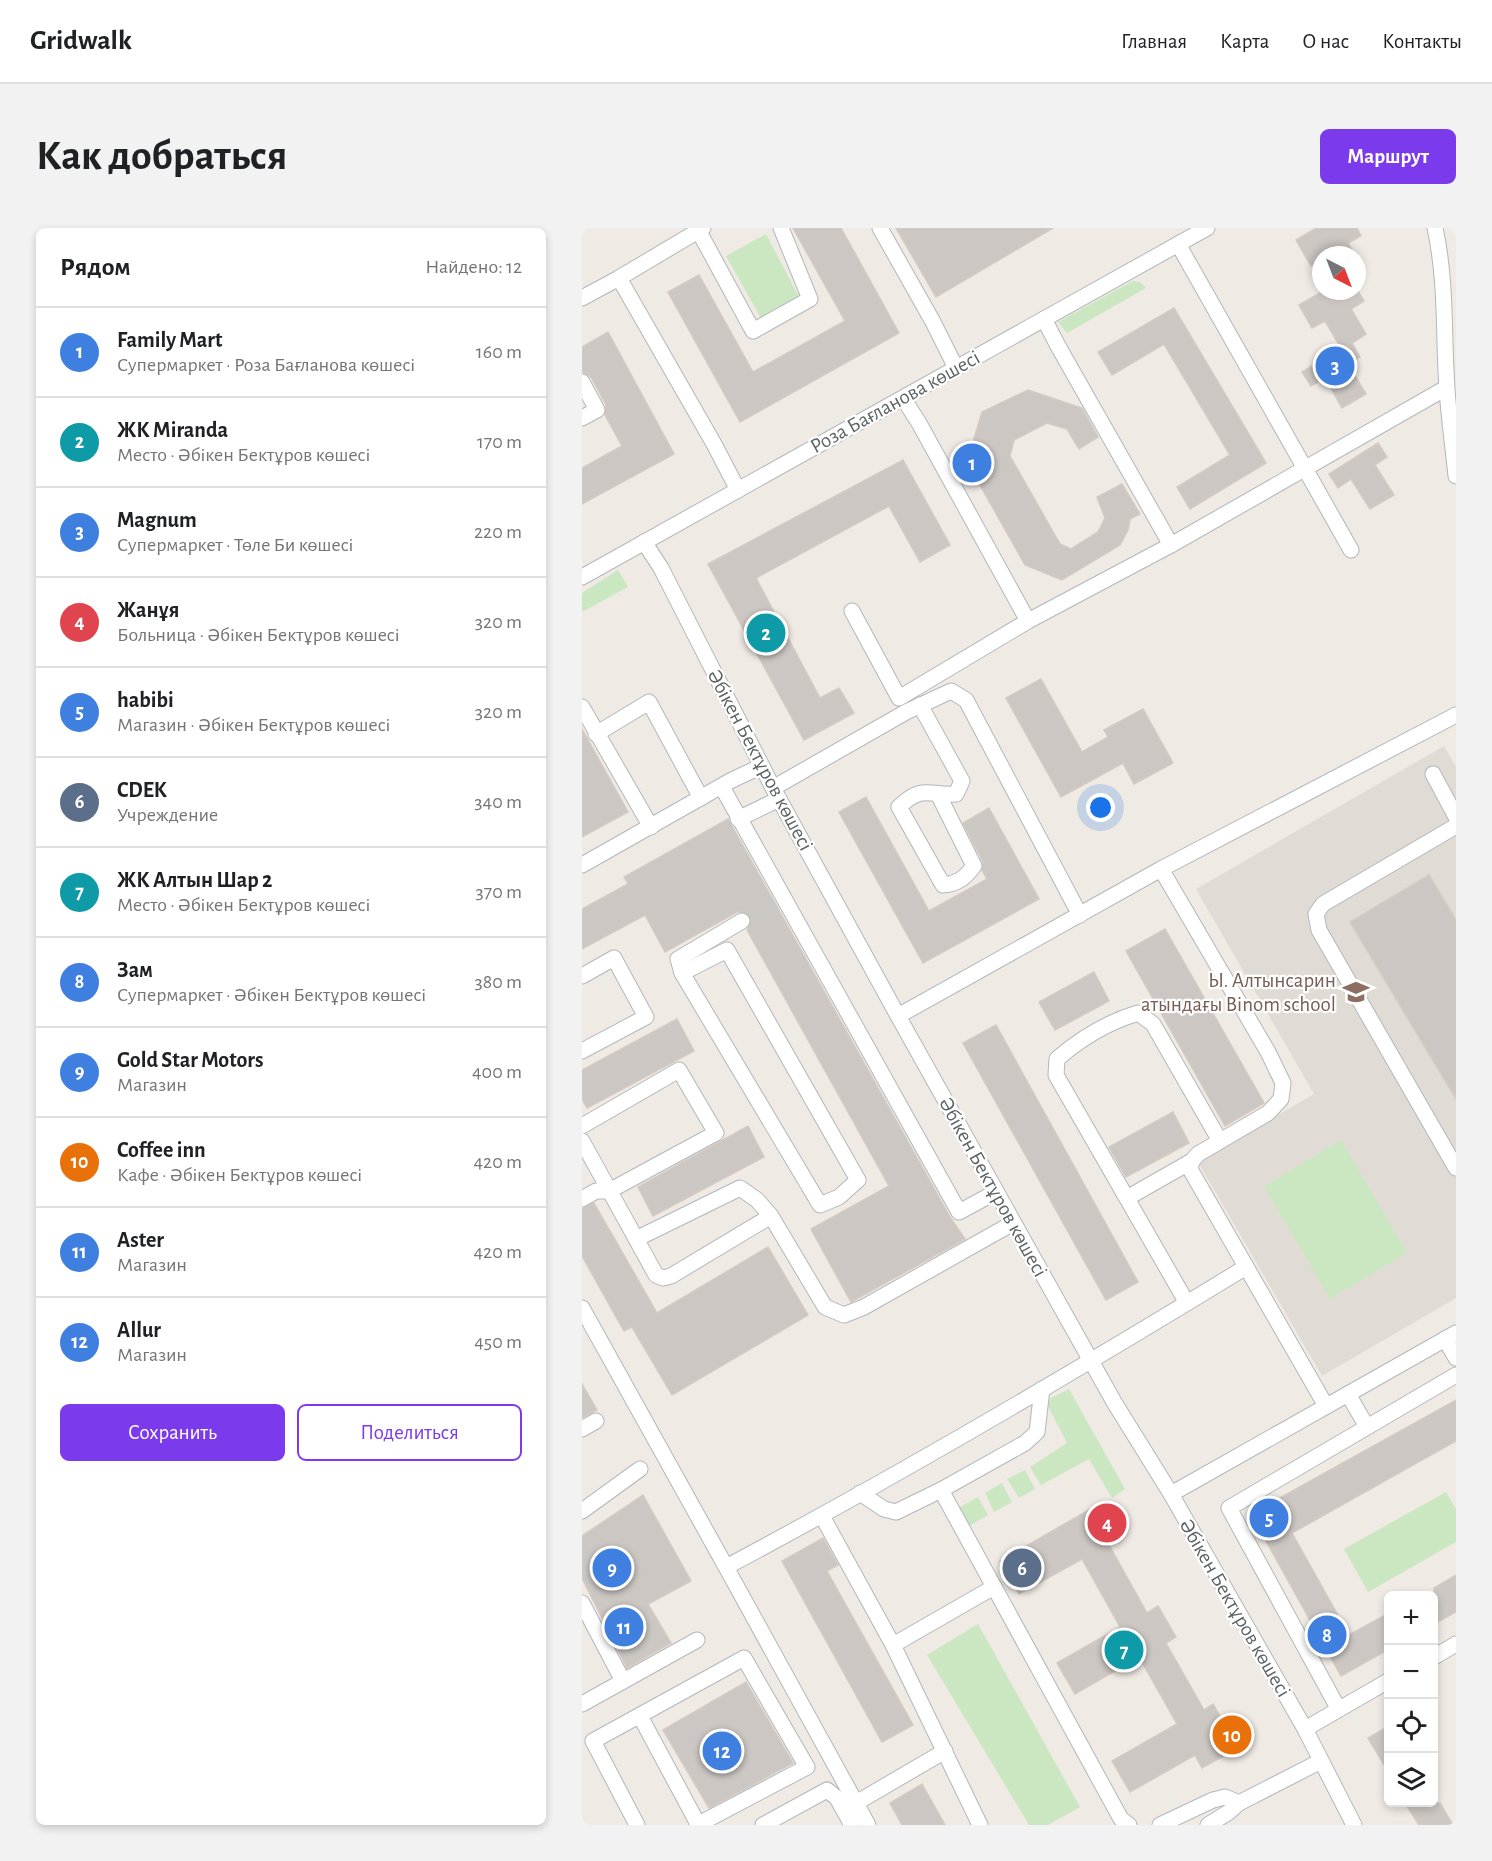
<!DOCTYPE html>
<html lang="ru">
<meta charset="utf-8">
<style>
body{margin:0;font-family:"Alegreya Sans",sans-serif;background:#f2f2f2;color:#202124}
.controls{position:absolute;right:18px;bottom:18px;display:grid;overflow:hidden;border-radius:9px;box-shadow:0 3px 9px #0003}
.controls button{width:54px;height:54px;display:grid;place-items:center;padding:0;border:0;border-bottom:2px solid #e0e0e0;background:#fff;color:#202124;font:30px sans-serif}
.compass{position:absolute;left:730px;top:18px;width:54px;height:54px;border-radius:50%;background:#fff;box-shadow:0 3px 9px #0003;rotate:138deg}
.you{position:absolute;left:519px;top:580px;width:21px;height:21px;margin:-15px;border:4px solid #fff;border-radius:50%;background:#1a73e8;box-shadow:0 0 0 9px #1a73e833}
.badge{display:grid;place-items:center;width:39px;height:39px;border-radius:50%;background:#7c3aed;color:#fff;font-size:20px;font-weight:700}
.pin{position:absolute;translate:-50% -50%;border:3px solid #fff;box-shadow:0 2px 6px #0006}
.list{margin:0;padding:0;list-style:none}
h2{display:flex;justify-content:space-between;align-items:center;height:78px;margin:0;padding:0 24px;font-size:26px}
h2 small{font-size:20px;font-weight:400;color:#757577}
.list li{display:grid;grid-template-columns:39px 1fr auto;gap:18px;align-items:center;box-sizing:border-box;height:90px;padding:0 24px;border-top:2px solid #e0e0e0}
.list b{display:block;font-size:22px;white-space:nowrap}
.list p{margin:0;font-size:20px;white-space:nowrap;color:#757577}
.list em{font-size:20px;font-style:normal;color:#757577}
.actions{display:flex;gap:12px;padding:18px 24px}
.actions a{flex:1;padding:14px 0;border:2px solid #7c3aed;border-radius:9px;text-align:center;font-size:21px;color:#7c3aed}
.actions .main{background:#7c3aed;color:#fff}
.icon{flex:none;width:33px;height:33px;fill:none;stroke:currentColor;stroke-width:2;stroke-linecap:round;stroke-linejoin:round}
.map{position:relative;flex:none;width:874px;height:1597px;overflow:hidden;border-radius:9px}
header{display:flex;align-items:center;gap:36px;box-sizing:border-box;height:84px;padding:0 30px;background:#fff;border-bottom:2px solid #e0e0e0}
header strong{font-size:28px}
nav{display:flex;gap:33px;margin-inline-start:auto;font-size:21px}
.intro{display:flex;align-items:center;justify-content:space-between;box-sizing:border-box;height:144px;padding:0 36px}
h1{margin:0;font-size:42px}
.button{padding:15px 27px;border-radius:9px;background:#7c3aed;color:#fff;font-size:21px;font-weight:700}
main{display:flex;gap:36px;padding:0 36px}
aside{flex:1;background:#fff;border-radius:9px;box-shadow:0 3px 9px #0003}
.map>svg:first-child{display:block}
</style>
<header>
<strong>Gridwalk</strong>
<nav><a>Главная</a><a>Карта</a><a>О нас</a><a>Контакты</a></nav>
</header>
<div class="intro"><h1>Как добраться</h1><a class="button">Маршрут</a></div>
<main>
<aside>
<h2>Рядом<small>Найдено: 12</small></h2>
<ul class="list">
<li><span class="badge" style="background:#3f7fe0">1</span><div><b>Family Mart</b><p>Супермаркет · Роза Бағланова көшесі</p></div><em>160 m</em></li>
<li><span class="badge" style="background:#0f9aa8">2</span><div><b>ЖК Miranda</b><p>Место · Әбікен Бектұров көшесі</p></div><em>170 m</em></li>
<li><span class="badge" style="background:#3f7fe0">3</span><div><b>Magnum</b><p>Супермаркет · Төле Би көшесі</p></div><em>220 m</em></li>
<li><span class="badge" style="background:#e0444e">4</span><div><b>Жанұя</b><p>Больница · Әбікен Бектұров көшесі</p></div><em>320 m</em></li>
<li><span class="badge" style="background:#3f7fe0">5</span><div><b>habibi</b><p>Магазин · Әбікен Бектұров көшесі</p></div><em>320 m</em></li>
<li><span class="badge" style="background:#5c6f8a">6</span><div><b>CDEK</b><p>Учреждение</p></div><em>340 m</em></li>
<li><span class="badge" style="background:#0f9aa8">7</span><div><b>ЖК Алтын Шар 2</b><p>Место · Әбікен Бектұров көшесі</p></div><em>370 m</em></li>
<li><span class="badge" style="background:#3f7fe0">8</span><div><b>Зам</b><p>Супермаркет · Әбікен Бектұров көшесі</p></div><em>380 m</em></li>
<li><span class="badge" style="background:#3f7fe0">9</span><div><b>Gold Star Motors</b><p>Магазин</p></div><em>400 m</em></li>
<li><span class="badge" style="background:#e8710a">10</span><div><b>Coffee inn</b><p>Кафе · Әбікен Бектұров көшесі</p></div><em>420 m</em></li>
<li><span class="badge" style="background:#3f7fe0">11</span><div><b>Aster</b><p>Магазин</p></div><em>420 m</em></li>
<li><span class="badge" style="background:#3f7fe0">12</span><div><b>Allur</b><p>Магазин</p></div><em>450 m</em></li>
</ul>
<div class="actions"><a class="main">Сохранить</a><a>Поделиться</a></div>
</aside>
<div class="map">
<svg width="874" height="1597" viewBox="0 0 874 1597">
<rect width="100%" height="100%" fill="#efeae4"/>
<!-- education -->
<path fill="#e1dbd5" d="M 862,518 L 874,539 L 874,1070 L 740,1148 L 616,934 L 732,866 L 614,661 Z"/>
<!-- green -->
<g fill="#cbe7c1">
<path d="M 184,6 L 217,69 L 180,92 L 144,28 Z"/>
<path d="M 551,53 L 558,54 L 564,60 L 485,105 L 476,94 Z"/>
<path d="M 36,342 L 46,359 L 0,384 L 0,365 Z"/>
<path d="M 759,912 L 825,1025 L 748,1071 L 682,958 Z"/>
<path d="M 487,1161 L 543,1261 L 530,1270 L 507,1231 L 459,1257 L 448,1239 L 485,1215 L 465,1176 L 469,1170 Z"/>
<path d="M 443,1242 L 453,1261 L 437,1270 L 425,1251 Z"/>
<path d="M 420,1255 L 430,1274 L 412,1284 L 403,1265 Z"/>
<path d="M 864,1264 L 874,1281 L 874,1314 L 786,1364 L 762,1321 Z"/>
<path d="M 396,1269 L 406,1287 L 387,1298 L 376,1280 Z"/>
<path d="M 396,1396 L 498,1579 L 466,1597 L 447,1597 L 345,1427 Z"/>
</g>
<!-- building -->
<g fill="#ccc7c3" stroke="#d4cac3" stroke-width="1.5">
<path d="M 211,0 L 259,0 L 317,105 L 158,194 L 86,64 L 117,47 L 171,144 L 263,93 Z"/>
<path d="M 314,0 L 471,0 L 354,69 Z"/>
<path d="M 734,0 L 775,0 L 779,8 L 766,15 L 773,27 L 739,27 L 739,32 L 729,38 L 714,12 Z"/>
<path d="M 741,63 L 776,63 L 782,73 L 769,81 L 784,106 L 770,115 L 778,129 L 766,136 L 784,166 L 760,180 L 743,150 L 729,158 L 720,144 L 759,120 L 743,93 L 730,100 L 717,77 Z"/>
<path d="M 592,80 L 684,235 L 608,281 L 595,259 L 648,227 L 582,116 L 530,147 L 516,124 Z"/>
<path d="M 26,104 L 92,226 L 0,276 L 0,240 L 40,218 L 23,187 L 24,177 L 9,149 L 0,144 L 0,119 Z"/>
<path d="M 446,162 L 500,180 L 516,209 L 497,221 L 485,201 L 465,195 L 432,212 L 428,228 L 478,316 L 489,321 L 516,304 L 523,290 L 515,269 L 540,256 L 558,286 L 548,291 L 546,302 L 538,317 L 480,352 L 443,337 L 385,234 L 400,184 Z"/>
<path d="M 796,215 L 805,229 L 793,237 L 812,267 L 788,281 L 769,251 L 756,260 L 747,246 Z"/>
<path d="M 321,232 L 368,317 L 338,334 L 307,278 L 174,350 L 238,470 L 257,460 L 272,485 L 222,512 L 126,336 Z"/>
<path d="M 459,451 L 500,524 L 526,509 L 522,502 L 561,481 L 591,535 L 552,556 L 541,535 L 479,569 L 424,470 Z"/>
<path d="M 0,501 L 46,584 L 0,609 Z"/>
<path d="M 284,569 L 347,683 L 405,651 L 400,642 L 401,634 L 381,595 L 407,580 L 457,671 L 341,735 L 257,584 Z"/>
<path d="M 146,591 L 368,989 L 383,1011 L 269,1074 L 229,1001 L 307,958 L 165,702 L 170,693 L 168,688 L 164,684 L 155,684 L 83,724 L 63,687 L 0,721 L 0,681 L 46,656 L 42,649 Z"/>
<path d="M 847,647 L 874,692 L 874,871 L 768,694 Z"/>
<path d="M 583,701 L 682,875 L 643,898 L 544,723 Z"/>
<path d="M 512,744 L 527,773 L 473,802 L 457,774 Z"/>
<path d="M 95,791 L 112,823 L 5,880 L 0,871 L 0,842 Z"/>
<path d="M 414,797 L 556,1054 L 524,1072 L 381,815 Z"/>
<path d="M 591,884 L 607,915 L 544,949 L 527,919 Z"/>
<path d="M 166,898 L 182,929 L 71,988 L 56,959 Z"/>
<path d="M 12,975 L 75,1085 L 186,1019 L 226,1087 L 90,1167 L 50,1099 L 42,1103 L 0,1028 L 0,981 Z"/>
<path d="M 0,1156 L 15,1182 L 0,1190 Z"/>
<path d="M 874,1172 L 874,1213 L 710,1305 L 767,1407 L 807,1385 L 807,1421 L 759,1448 L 669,1286 Z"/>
<path d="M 61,1267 L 109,1353 L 66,1376 L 89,1415 L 45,1440 L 0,1350 L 0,1308 Z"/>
<path d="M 519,1275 L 538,1308 L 526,1315 L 565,1385 L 576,1378 L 594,1409 L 584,1415 L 622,1482 L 631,1476 L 649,1507 L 640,1512 L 647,1525 L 620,1540 L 613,1527 L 548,1564 L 530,1533 L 595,1496 L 557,1429 L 493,1466 L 475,1435 L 538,1399 L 500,1331 L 437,1366 L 418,1333 Z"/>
<path d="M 241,1310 L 256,1337 L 245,1343 L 331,1497 L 300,1514 L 200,1333 Z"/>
<path d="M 874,1347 L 874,1384 L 852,1396 L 852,1360 Z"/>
<path d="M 164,1454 L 211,1535 L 127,1580 L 81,1502 Z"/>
<path d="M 807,1498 L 807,1545 L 786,1510 Z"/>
<path d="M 340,1556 L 363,1597 L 320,1597 L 308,1575 Z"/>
<path d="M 823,1575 L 858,1575 L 871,1597 L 837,1597 Z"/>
</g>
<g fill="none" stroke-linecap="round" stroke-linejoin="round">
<!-- minor-tunnel -->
<path stroke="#cac8c4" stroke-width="15" stroke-dasharray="15 8" stroke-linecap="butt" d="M 160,693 L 202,668"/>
<!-- minor casing -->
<g stroke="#b2b7ba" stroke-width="17">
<g id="minor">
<path d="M 115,0 L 171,103 L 228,71 L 199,0"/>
<path d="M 298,0 L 351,94 L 374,140"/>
<path d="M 853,0 C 865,56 861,105 865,161 C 867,190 871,219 874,248"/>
<path d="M 596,16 L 769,322"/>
<path d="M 37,50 L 121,0"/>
<path d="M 0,70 L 37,50 L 132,216 L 156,262"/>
<path d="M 0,154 L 15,182 L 0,190"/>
<path d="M 321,170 L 337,195 L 446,393 L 589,317 L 476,118 L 462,91"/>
<path d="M 62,314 L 79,340 L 191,560 L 316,788 L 532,1174 L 589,1266 L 723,1501 L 772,1597"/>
<path d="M 589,317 L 864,160"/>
<path d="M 0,349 L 625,0"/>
<path d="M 270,383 L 317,470 L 446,393"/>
<path d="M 338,477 L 380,553 L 374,566 C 346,568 341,556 317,579 L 361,657 C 375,656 383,650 392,638 L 357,568"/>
<path d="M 0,479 L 69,599"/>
<path d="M 14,506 L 67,474 L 119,570"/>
<path d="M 851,546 L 874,589"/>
<path d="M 140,559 L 377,984 L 414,964"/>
<path d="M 191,560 L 324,484 L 369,463 L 384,472 L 498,687"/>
<path d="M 156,591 L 197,571"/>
<path d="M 874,598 L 741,676 L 734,686 L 737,702 L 874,940"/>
<path d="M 0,637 L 150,552 L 180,538"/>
<path d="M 579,641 L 686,824 L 701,855 L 699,871 L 686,885 L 616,926 L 610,933 L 608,941 L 744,1178"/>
<path d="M 145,722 L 276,952 L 257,969 L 238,977 L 100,745 Z"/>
<path d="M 100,745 L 96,731 L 160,693"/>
<path d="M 0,748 L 32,730 L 64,789 L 0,823"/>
<path d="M 316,788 L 579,641 L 874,487"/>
<path d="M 0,898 L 97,842 L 134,905 L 27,963 L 14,963 L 0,971"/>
<path d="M 0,913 L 74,1047 L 81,1050 L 89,1048 L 189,988"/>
<path d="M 545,970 L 610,933"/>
<path d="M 54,1011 L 158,960 L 175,972 L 189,988 L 243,1079 L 262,1087 L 282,1079 L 431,995"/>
<path d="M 605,1075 L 474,847 L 475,831 C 499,810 526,794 556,785 L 571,796 L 638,913"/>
<path d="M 0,1080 L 144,1339 C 321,1245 494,1143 664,1039"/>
<path d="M 863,1111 L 874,1130"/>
<path d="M 766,1166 L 874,1105"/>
<path d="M 0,1201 L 14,1193"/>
<path d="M 359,1262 L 539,1591 L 547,1597"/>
<path d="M 278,1265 L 302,1281 L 314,1284 L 359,1262 L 443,1215 L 455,1204 L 460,1161"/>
<path d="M 589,1266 L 766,1166 L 785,1199"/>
<path d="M 0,1283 L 58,1241"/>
<path d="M 240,1288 L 311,1417 L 412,1359"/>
<path d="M 144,1339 L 286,1597"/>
<path d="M 0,1375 L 41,1453"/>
<path d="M 311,1417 L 398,1597"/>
<path d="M 852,1429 L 874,1416"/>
<path d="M 0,1476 L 115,1412"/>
<path d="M 756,1480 L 647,1280 L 874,1147"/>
<path d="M 58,1488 L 116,1596"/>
<path d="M 723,1501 L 806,1453"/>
<path d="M 274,1575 L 363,1523"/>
<path d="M 55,1597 L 11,1513 L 162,1430 L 225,1539 L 115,1597"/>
<path d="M 181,1597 L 245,1562 L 255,1570 L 270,1597"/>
<path d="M 578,1597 L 631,1572 L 643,1569 L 657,1575"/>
<path d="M 626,1597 L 647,1584 L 657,1575 L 739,1533"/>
</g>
</g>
<!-- minor -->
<use href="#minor" stroke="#fff" stroke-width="15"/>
</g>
<!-- icons -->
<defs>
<g id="school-bare" transform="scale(2.07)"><path d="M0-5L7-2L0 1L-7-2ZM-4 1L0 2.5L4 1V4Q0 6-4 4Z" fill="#8d6e63" stroke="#fff" stroke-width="2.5" paint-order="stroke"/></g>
</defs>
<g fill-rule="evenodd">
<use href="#school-bare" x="774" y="764"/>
</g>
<g text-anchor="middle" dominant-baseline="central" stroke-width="4.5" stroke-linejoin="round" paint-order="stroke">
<!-- street labels -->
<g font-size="21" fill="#5c6365" stroke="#fff">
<text transform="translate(313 174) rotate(-29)">Роза Бағланова көшесі</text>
<text transform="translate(178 532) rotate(62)">Әбікен Бектұров көшесі</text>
<text transform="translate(411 959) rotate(61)">Әбікен Бектұров көшесі</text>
<text transform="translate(653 1380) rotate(60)">Әбікен Бектұров көшесі</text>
</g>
<!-- education labels -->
<g font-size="21" fill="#785e54" stroke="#fff" text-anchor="end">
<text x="754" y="752">Ы. Алтынсарин<tspan x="754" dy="24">атындағы Binom school</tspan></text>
</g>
</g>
</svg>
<div class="controls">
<button>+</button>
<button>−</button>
<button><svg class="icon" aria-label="locate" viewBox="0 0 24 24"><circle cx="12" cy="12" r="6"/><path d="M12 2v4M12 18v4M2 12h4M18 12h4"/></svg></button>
<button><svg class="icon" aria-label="layers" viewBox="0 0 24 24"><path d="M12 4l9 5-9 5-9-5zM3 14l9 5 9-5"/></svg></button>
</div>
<svg class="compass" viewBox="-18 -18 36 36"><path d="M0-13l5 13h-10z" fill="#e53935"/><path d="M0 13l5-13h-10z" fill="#757577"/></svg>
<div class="you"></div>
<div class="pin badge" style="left:390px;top:235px;background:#3f7fe0">1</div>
<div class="pin badge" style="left:184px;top:405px;background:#0f9aa8">2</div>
<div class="pin badge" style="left:753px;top:138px;background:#3f7fe0">3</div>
<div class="pin badge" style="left:525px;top:1295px;background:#e0444e">4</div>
<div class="pin badge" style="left:687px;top:1290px;background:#3f7fe0">5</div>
<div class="pin badge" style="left:440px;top:1340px;background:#5c6f8a">6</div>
<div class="pin badge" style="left:542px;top:1422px;background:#0f9aa8">7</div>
<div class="pin badge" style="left:745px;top:1407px;background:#3f7fe0">8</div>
<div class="pin badge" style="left:30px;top:1340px;background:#3f7fe0">9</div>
<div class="pin badge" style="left:650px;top:1507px;background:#e8710a">10</div>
<div class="pin badge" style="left:42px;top:1399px;background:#3f7fe0">11</div>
<div class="pin badge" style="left:140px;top:1523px;background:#3f7fe0">12</div>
</div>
</main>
